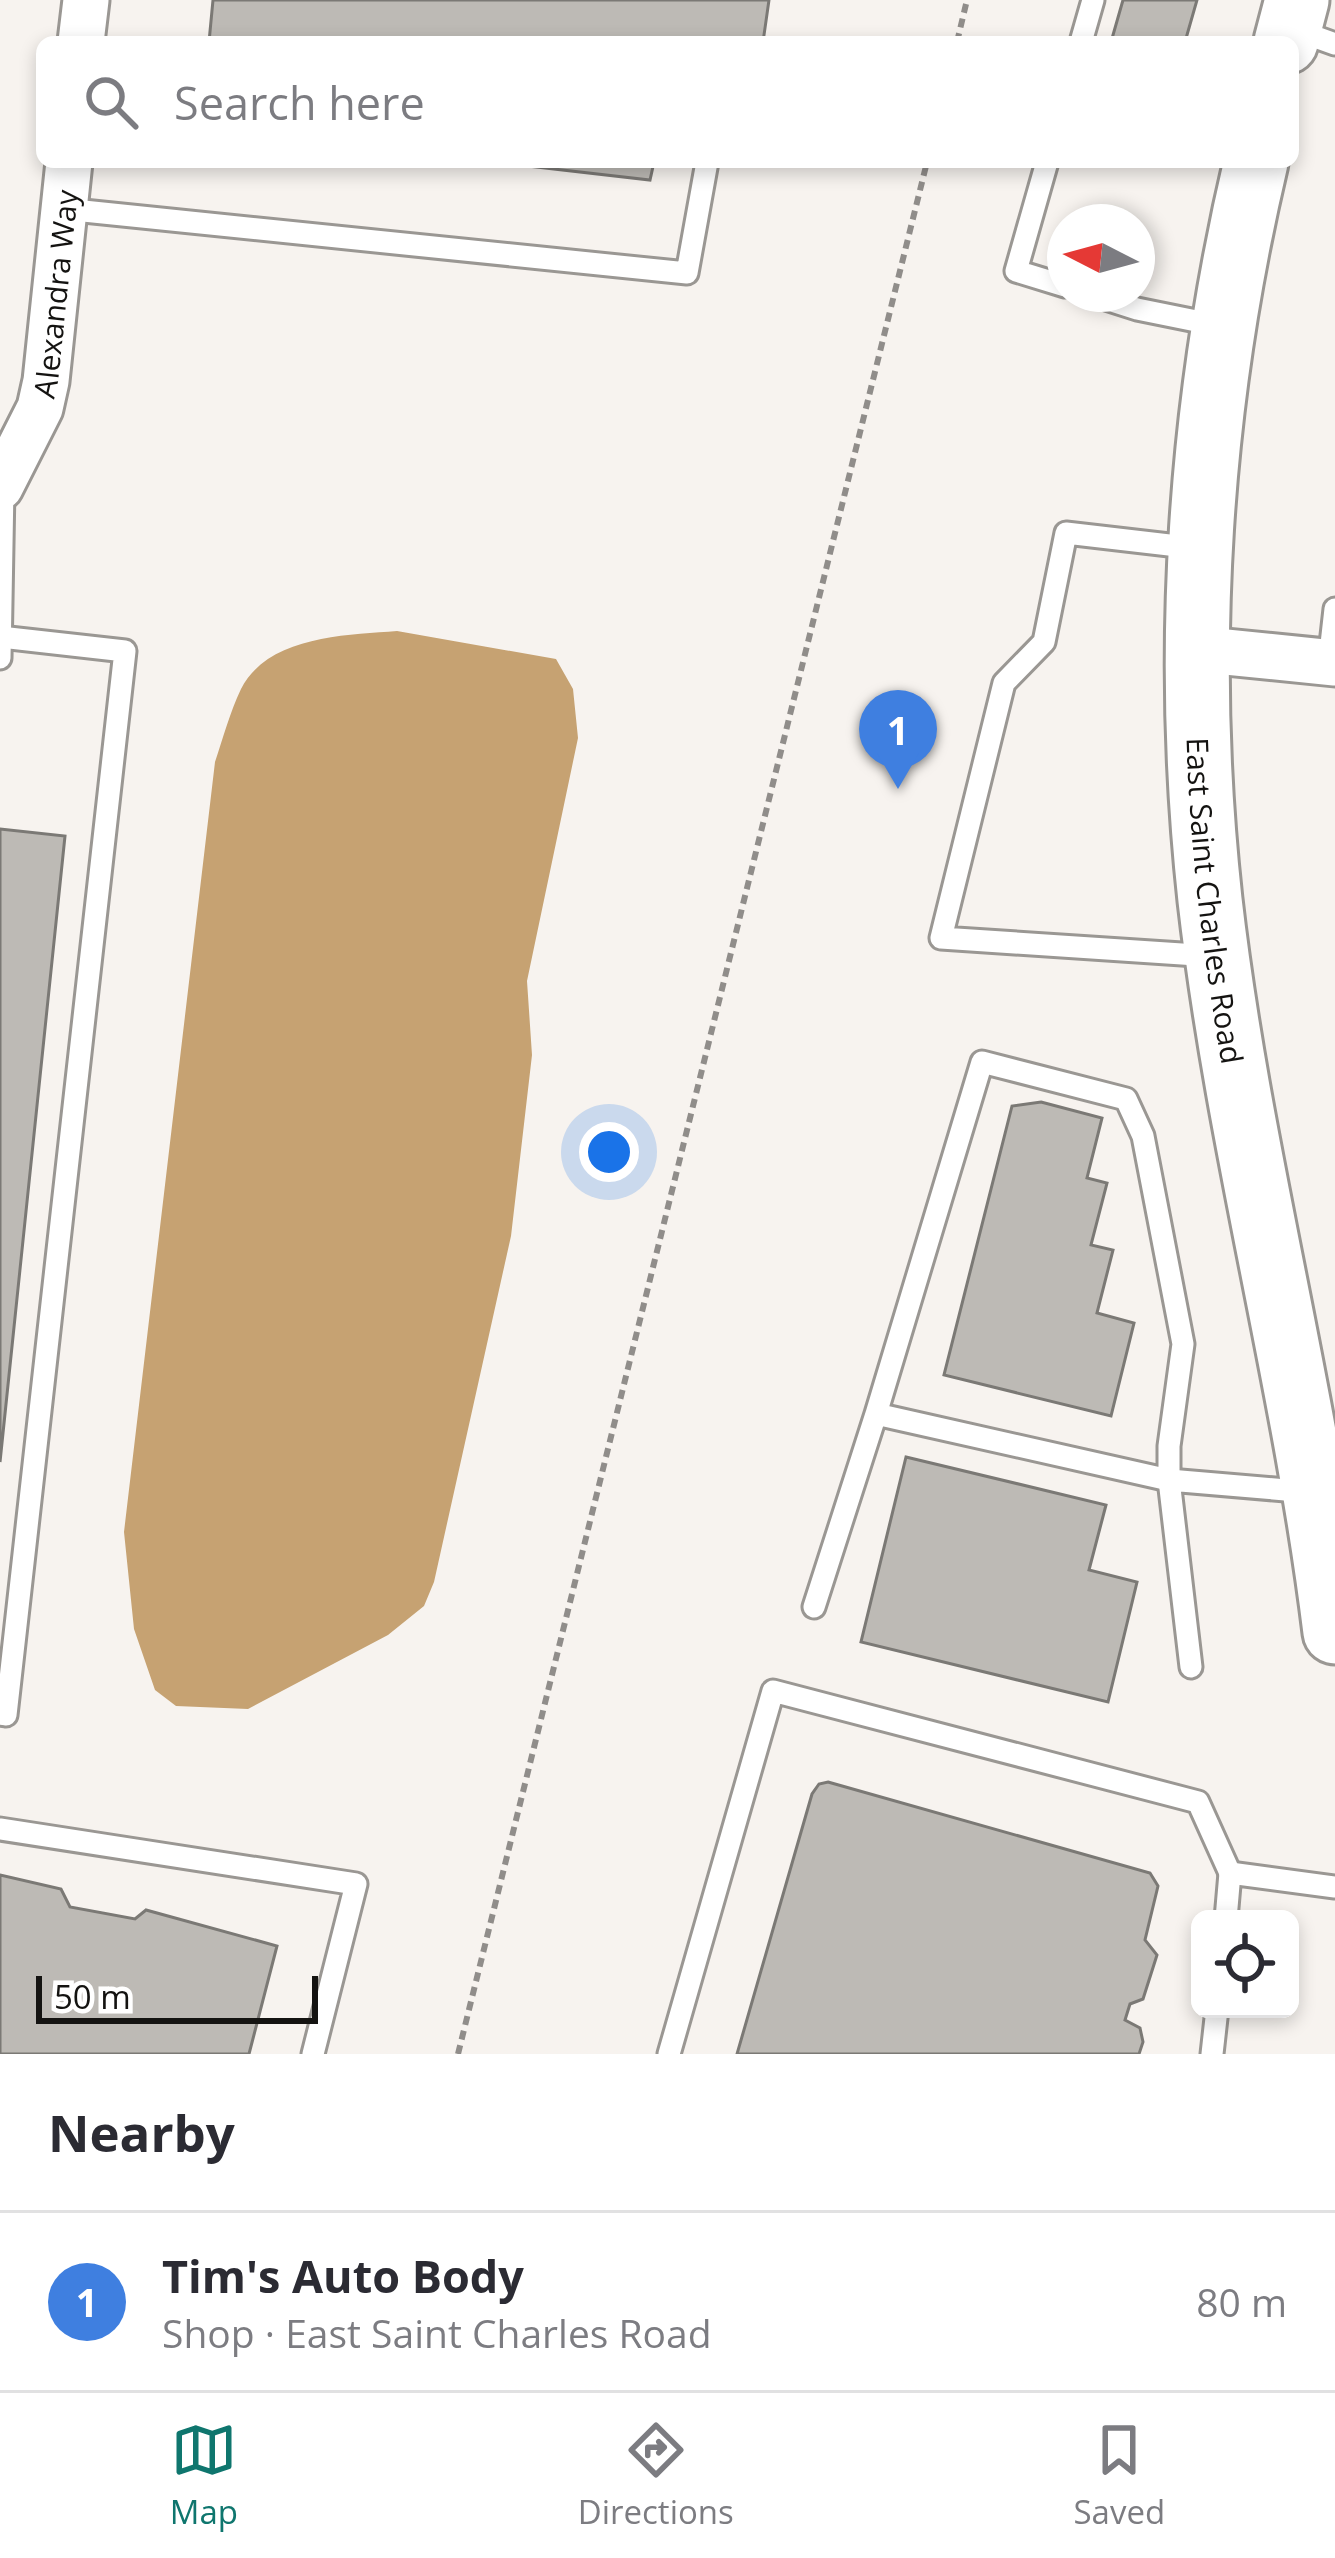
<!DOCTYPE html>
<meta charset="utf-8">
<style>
body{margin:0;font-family:"Open Sans",sans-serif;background:#f2f2f3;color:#2b2b33}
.controls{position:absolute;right:36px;bottom:36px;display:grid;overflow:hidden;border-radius:18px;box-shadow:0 6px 18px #0003}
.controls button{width:108px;height:108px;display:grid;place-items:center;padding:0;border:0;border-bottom:3px solid #e1e1e2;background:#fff;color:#2b2b33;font:60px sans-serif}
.compass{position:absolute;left:1047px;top:204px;width:108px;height:108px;border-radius:50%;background:#fff;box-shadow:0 6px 18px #0003;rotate:276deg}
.scale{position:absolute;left:36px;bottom:30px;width:282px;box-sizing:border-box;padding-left:12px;border:6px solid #141311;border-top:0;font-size:33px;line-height:42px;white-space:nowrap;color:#141311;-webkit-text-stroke:9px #fff;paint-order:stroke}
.you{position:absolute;left:609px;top:1152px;width:42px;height:42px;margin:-30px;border:9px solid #fff;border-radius:50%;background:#1a73e8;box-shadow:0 0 0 18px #1a73e833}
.badge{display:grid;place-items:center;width:78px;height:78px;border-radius:50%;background:#0f766e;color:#fff;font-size:39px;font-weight:700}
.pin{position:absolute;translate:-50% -99px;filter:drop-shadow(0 3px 6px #0008)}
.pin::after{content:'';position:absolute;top:63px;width:42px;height:36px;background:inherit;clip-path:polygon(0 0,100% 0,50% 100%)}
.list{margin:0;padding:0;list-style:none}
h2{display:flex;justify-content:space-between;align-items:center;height:156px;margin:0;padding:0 48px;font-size:51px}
h2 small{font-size:39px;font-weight:400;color:#7c7c81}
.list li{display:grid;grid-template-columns:78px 1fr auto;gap:36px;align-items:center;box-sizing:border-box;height:180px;padding:0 48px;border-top:3px solid #e1e1e2}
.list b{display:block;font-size:45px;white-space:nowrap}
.list p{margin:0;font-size:39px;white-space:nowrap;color:#7c7c81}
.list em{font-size:39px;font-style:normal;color:#7c7c81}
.icon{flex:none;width:66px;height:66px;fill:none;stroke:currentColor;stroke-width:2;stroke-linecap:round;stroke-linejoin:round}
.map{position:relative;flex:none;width:1335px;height:2054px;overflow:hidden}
.search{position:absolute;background:#fff;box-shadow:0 6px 18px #0003;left:36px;right:36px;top:36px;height:132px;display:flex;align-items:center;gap:30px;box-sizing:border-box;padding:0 42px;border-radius:18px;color:#7c7c81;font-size:45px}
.sheet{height:336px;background:#fff}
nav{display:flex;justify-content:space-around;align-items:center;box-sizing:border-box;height:168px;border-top:3px solid #e1e1e2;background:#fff;font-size:33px;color:#7c7c81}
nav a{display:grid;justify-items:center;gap:6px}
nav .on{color:#0f766e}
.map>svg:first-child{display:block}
</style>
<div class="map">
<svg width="1335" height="2054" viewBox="0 0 1335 2054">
<rect width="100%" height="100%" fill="#f7f3ef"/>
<!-- water -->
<path fill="#c6a272" d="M 397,631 L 556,659 L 573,689 L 578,738 L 527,981 L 532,1055 L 511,1236 L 434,1582 L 424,1606 L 388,1635 L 248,1709 L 176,1706 L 155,1690 L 134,1629 L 124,1532 L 215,762 C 223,738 230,712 241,689 C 268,636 345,635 397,631 Z"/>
<!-- building -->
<g fill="#bdbab5" stroke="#7b7975" stroke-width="3">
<path d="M 213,0 L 769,0 L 763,42 L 209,42 Z"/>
<path d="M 1123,0 L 1197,0 L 1185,42 L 1111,42 Z"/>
<path d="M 493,162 L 654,162 L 650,180 Z"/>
<path d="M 0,829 L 65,836 L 0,1462 Z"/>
<path d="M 1041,1102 L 1102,1118 L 1087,1178 L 1107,1183 L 1091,1245 L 1113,1250 L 1097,1313 L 1134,1323 L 1111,1416 L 944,1375 L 1012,1106 Z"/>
<path d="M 906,1457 L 1106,1505 L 1089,1570 L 1137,1582 L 1108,1702 L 861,1642 Z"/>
<path d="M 828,1782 L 1150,1873 L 1158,1886 L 1145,1940 L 1157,1955 L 1143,1999 L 1130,2004 L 1125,2020 L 1140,2028 L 1143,2042 L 1139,2054 L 737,2054 L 812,1794 L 819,1784 Z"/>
<path d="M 0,1875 L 61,1889 L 70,1907 L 135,1919 L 146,1910 L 277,1946 L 249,2054 L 0,2054 Z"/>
</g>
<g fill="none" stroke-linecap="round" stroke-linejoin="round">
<!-- lane casing -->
<g stroke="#9a9793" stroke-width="27">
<g id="lane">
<path d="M 1296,30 L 1335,44"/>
<path d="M 1081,42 L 1093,0"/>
<path d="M 1047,162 L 1016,271 L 1065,286"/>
<path d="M 64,209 L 687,273 L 707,162"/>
<path d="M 1090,294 L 1137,309 L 1216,325"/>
<path d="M 1195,548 L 1066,533 L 1044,642 L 1004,683 L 941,938 L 1212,956"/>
<path d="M 0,637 L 125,651 L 6,1715 L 0,1714"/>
<path d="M 0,658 L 3,487"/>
<path d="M 1329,662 L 1335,609"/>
<path d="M 814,1607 L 876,1414 L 1169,1480 L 1169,1446 L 1183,1344 L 1143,1136 L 1126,1099 L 982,1062 L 876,1414"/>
<path d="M 1191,1667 L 1169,1480 L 1309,1492"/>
<path d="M 0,1829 L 356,1884 L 313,2054"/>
<path d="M 1226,1919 L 1230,1873 L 1335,1887"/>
<path d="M 669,2054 L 773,1691 L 1198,1802 L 1230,1873"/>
<path d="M 1212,2054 L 1217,2009"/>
</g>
</g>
<!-- street casing -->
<g stroke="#9a9793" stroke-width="51">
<g id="street">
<path d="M 81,42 L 86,0"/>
<path id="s1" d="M 0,487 L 40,408 L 46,381 L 69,162"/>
<path d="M 1196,649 L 1335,663"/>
</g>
</g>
<!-- secondary casing -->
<g stroke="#9a9793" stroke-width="69">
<g id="secondary">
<path d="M 1286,42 L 1297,0"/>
<path id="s2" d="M 1256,162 C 1199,403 1183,653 1210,900 C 1238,1146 1305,1386 1335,1632"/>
</g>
</g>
<!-- path -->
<g stroke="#908d8a" stroke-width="6" stroke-dasharray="9 6" stroke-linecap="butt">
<path d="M 957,42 L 967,0"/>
<path d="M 458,2054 L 927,162"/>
</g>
<!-- lane -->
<use href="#lane" stroke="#fff" stroke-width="21"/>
<!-- street -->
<use href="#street" stroke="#fff" stroke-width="45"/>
<!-- secondary -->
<use href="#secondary" stroke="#fff" stroke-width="63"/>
</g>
<g text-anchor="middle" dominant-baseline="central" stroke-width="10" stroke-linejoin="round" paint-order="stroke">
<!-- street labels -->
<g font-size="30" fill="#141311" stroke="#fff">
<text stroke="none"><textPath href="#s1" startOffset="204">Alexandra Way</textPath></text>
<text stroke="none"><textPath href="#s2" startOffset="744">East Saint Charles Road</textPath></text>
</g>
</g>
</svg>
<div class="controls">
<button><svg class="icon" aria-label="locate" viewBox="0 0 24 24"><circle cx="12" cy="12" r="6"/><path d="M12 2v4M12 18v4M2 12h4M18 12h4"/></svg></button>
</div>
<svg class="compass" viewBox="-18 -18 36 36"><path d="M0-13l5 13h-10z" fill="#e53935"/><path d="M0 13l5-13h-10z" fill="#7c7c81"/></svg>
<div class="scale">50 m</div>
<div class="you"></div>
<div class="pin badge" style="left:898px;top:789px;background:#3f7fe0">1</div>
<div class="search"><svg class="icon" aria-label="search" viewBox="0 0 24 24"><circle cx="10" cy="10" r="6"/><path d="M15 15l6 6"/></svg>Search here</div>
</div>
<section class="sheet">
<h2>Nearby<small></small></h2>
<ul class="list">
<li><span class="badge" style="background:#3f7fe0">1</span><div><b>Tim's Auto Body</b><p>Shop · East Saint Charles Road</p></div><em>80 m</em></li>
</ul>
</section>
<nav>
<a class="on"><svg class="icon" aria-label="map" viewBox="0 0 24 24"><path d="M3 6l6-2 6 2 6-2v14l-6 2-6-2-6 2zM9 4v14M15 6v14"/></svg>Map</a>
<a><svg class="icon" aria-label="directions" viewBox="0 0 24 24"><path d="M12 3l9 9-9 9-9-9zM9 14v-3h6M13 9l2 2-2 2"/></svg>Directions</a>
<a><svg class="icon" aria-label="saved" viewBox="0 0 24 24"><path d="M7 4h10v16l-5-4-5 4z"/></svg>Saved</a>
</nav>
